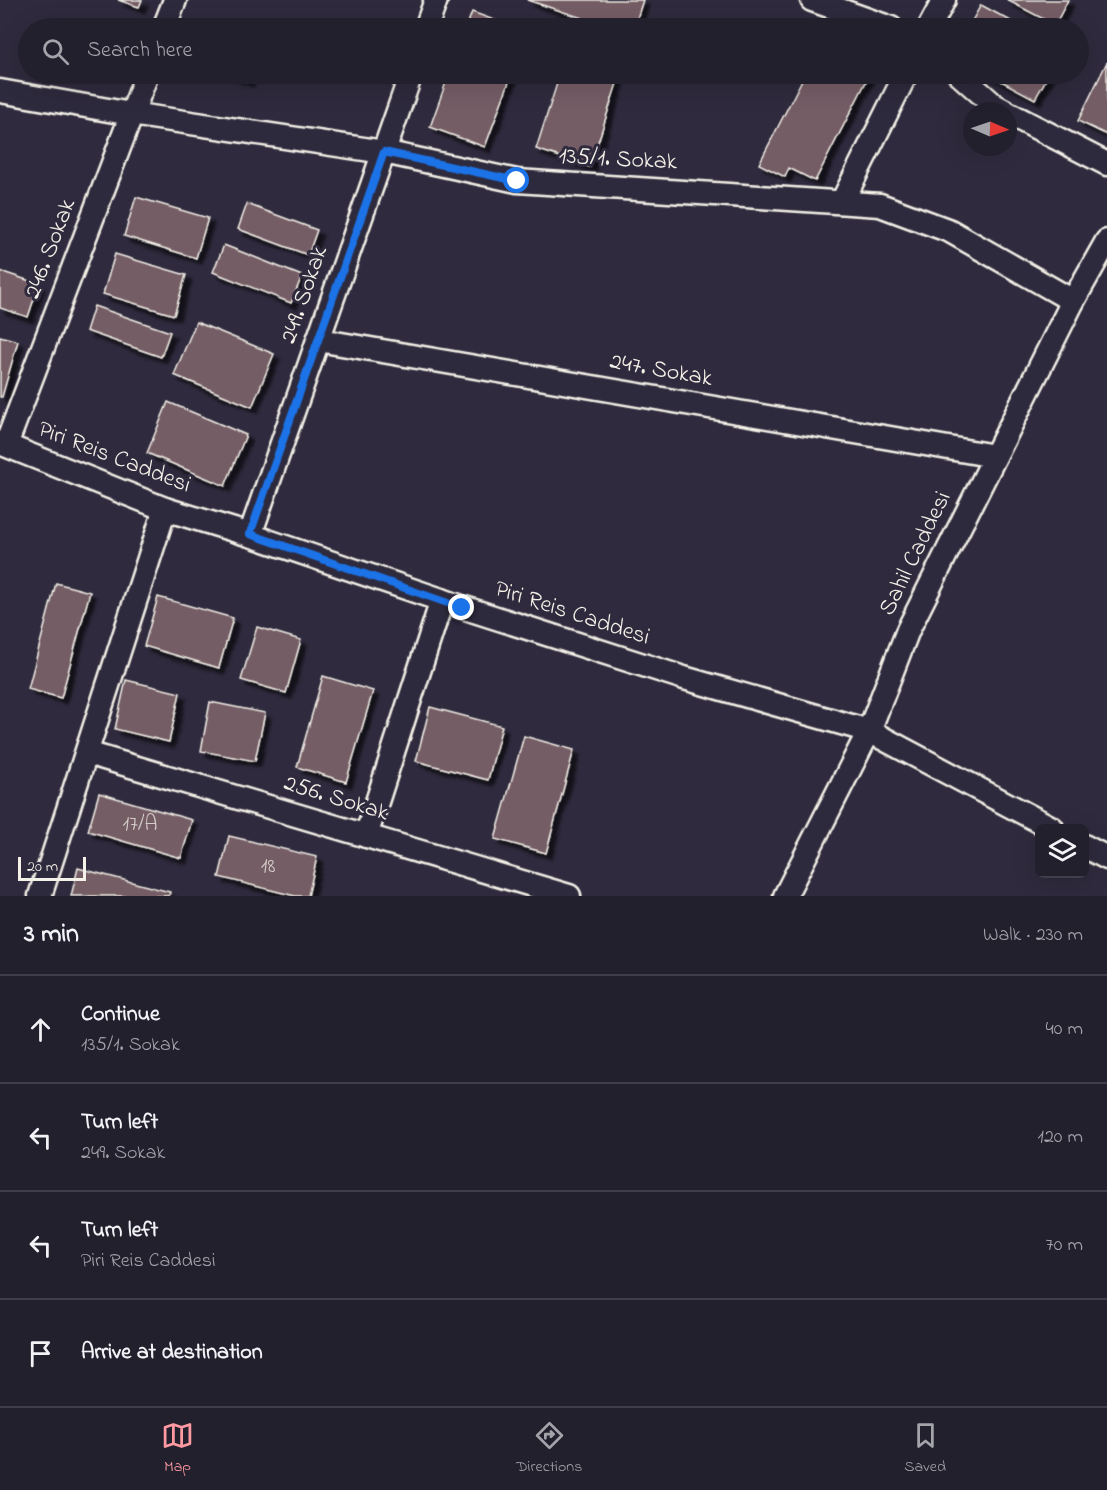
<!DOCTYPE html>
<meta charset="utf-8">
<style>
body{margin:0;font-family:"Indie Flower",sans-serif;background:#2b2836;color:#f1f3f6}
.controls{position:absolute;right:18px;bottom:18px;display:grid;overflow:hidden;border-radius:9px;box-shadow:0 6px 24px #0002}
.controls button{width:54px;height:54px;display:grid;place-items:center;padding:0;border:0;border-bottom:2px solid #403e4a;background:#23202e;color:#f1f3f6;font:30px sans-serif}
.compass{position:absolute;left:963px;top:102px;width:54px;height:54px;border-radius:50%;background:#23202e;box-shadow:0 6px 24px #0002;rotate:92deg}
.scale{position:absolute;left:18px;bottom:15px;width:68px;box-sizing:border-box;padding-left:6px;border:3px solid #f4f1e8;border-top:0;font-size:16px;line-height:21px;white-space:nowrap;color:#f4f1e8;-webkit-text-stroke:4px #2f2a3d;paint-order:stroke}
.stop{position:absolute;width:18px;height:18px;margin:-14px;border:4px solid #1a73e8;border-radius:50%;background:#fff}
.stop.end{background:#1a73e8;border-color:#fff;box-shadow:0 2px 6px #0008}
.list{margin:0;padding:0;list-style:none}
h2{display:flex;justify-content:space-between;align-items:center;height:78px;margin:0;padding:0 24px;font-size:26px}
h2 small{font-size:20px;font-weight:400;color:#a3a3aa}
.list li{display:grid;grid-template-columns:39px 1fr auto;gap:18px;align-items:center;box-sizing:border-box;height:108px;padding:0 24px;border-top:2px solid #403e4a}
.list b{display:block;font-size:22px;white-space:nowrap}
.list p{margin:0;font-size:20px;white-space:nowrap;color:#a3a3aa}
.list em{font-size:20px;font-style:normal;color:#a3a3aa}
.icon{flex:none;width:33px;height:33px;fill:none;stroke:currentColor;stroke-width:2;stroke-linecap:round;stroke-linejoin:round}
.map{position:relative;flex:none;width:1107px;height:896px;overflow:hidden}
.search{position:absolute;background:#23202e;box-shadow:0 6px 24px #0002;left:18px;right:18px;top:18px;height:66px;display:flex;align-items:center;gap:15px;box-sizing:border-box;padding:0 21px;border-radius:33px;color:#a3a3aa;font-size:22px}
.sheet{height:510px;background:#23202e}
nav{display:flex;justify-content:space-around;align-items:center;box-sizing:border-box;height:84px;border-top:2px solid #403e4a;background:#23202e;font-size:16px;color:#a3a3aa}
nav a{display:grid;justify-items:center;gap:3px}
nav .on{color:#ff9aa2}
.map>svg:first-child{display:block}
</style>
<div class="map">
<svg width="1107" height="896" viewBox="0 0 1107 896">
<defs>
<filter id="shadow"><feDropShadow dx="5.5" dy="5.5" stdDeviation="1.5" flood-color="#0009"/></filter>
</defs>
<rect width="100%" height="100%" fill="#2f2a3d"/>
<filter id="ink" filterUnits="userSpaceOnUse"><feTurbulence type="fractalNoise" baseFrequency=".0167" numOctaves="2"/><feDisplacementMap in="SourceGraphic" scale="12" xChannelSelector="R" yChannelSelector="G"/><feConvolveMatrix kernelMatrix="1 2 1 2 8 2 1 2 1" color-interpolation-filters="sRGB"/></filter>
<g filter="url(#ink)">
<!-- building -->
<g fill="#755d66" stroke="#f4f1e8" stroke-width="1.5" filter="url(#shadow)">
<path d="M 118,0 L 142,0 L 139,7 Z"/>
<path d="M 527,0 L 643,0 L 634,28 L 613,28 Z"/>
<path d="M 1007,0 L 1068,0 L 1055,25 Z"/>
<path d="M 981,5 L 1024,28 L 968,28 Z"/>
<path d="M 472,12 L 516,28 L 466,28 Z"/>
<path d="M 1107,62 L 1107,135 L 1078,121 Z"/>
<path d="M 227,74 L 251,74 L 248,81 Z"/>
<path d="M 449,74 L 512,74 L 485,147 L 430,127 Z"/>
<path d="M 560,74 L 620,74 L 590,167 L 536,149 Z"/>
<path d="M 805,74 L 870,74 L 815,181 L 789,168 L 785,177 L 759,164 Z"/>
<path d="M 988,74 L 1049,74 L 1035,99 Z"/>
<path d="M 136,197 L 208,218 L 196,258 L 124,236 Z"/>
<path d="M 247,204 L 317,230 L 308,255 L 238,229 Z"/>
<path d="M 224,245 L 302,276 L 291,303 L 213,272 Z"/>
<path d="M 115,254 L 186,275 L 174,315 L 103,294 Z"/>
<path d="M 0,271 L 39,284 L 28,317 L 0,308 Z"/>
<path d="M 94,306 L 170,332 L 161,357 L 86,331 Z"/>
<path d="M 196,322 L 274,354 L 252,407 L 174,375 Z"/>
<path d="M 0,336 L 18,341 L 2,397 L 0,397 Z"/>
<path d="M 168,402 L 246,435 L 225,486 L 147,453 Z"/>
<path d="M 56,583 L 90,592 L 61,698 L 28,689 Z"/>
<path d="M 158,597 L 233,618 L 219,668 L 144,646 Z"/>
<path d="M 257,627 L 301,640 L 286,693 L 241,680 Z"/>
<path d="M 323,676 L 373,691 L 346,782 L 297,767 Z"/>
<path d="M 126,680 L 180,693 L 169,742 L 115,729 Z"/>
<path d="M 210,702 L 265,713 L 255,761 L 201,751 Z"/>
<path d="M 430,707 L 502,726 L 488,780 L 416,761 Z"/>
<path d="M 524,736 L 574,750 L 546,853 L 495,839 Z"/>
<path d="M 99,793 L 192,820 L 181,858 L 88,831 Z"/>
<path d="M 229,836 L 317,857 L 308,896 L 295,896 L 219,877 Z"/>
<path d="M 78,868 L 170,892 L 169,896 L 71,896 Z"/>
</g>
<g fill="none" stroke-linecap="round" stroke-linejoin="round">
<!-- minor casing -->
<g stroke="#f4f1e8" stroke-width="27">
<g id="minor">
<path d="M 812,0 L 891,28"/>
<path d="M 164,28 L 175,0"/>
<path d="M 426,28 L 436,0"/>
<path d="M 929,28 L 944,0"/>
<path d="M 959,74 L 994,105 L 1005,111"/>
<path d="M 0,91 L 131,114 L 384,152 L 517,181 L 880,205 L 950,231 L 1073,301"/>
<path d="M 1008,113 L 1107,164"/>
<path d="M 842,202 L 906,74"/>
<path d="M 318,340 L 995,456"/>
<path d="M 0,443 L 165,509 L 250,535 L 462,607 L 684,678 L 869,731 L 1052,828"/>
<path d="M 6,445 L 147,74"/>
<path d="M 250,535 L 411,74"/>
<path d="M 87,753 L 569,896"/>
<path d="M 366,836 L 442,600"/>
<path d="M 1084,846 L 1107,858"/>
<path d="M 40,896 L 165,509"/>
<path d="M 785,896 L 869,731 L 908,630 L 1073,301 L 1107,241"/>
</g>
</g>
<!-- minor -->
<use href="#minor" stroke="#2f2a3d" stroke-width="22"/>
</g>
</g>
<g fill="none" stroke-linecap="round" stroke-linejoin="round" filter="url(#ink)">
<!-- route -->
<path stroke="#1a73e8" stroke-width="8" d="M 462,608 L 250,534 L 384,152 L 517,181"/>
</g>
<g text-anchor="middle" dominant-baseline="central" stroke-width="6" stroke-linejoin="round" paint-order="stroke">
<!-- number labels -->
<g font-size="21" fill="#d4ccc8">
<text x="140" y="825">17/A</text>
<text x="268" y="867">18</text>
</g>
<!-- street labels -->
<g font-size="24" fill="#f4f1e8" stroke="#2f2a3d">
<text transform="translate(618 160) rotate(3)">135/1. Sokak</text>
<text transform="translate(51 249) rotate(-69)">246. Sokak</text>
<text transform="translate(305 295) rotate(-71)">249. Sokak</text>
<text transform="translate(661 371) rotate(10)">247. Sokak</text>
<text transform="translate(114 458) rotate(21)">Piri Reis Caddesi</text>
<text transform="translate(916 554) rotate(-64)">Sahil Caddesi</text>
<text transform="translate(572 614) rotate(18)">Piri Reis Caddesi</text>
<text transform="translate(336 799) rotate(17)">256. Sokak</text>
</g>
</g>
</svg>
<div class="controls">
<button><svg class="icon" aria-label="layers" viewBox="0 0 24 24"><path d="M12 4l9 5-9 5-9-5zM3 14l9 5 9-5"/></svg></button>
</div>
<svg class="compass" viewBox="-18 -18 36 36"><path d="M0-13l5 13h-10z" fill="#e53935"/><path d="M0 13l5-13h-10z" fill="#a3a3aa"/></svg>
<div class="scale">20 m</div>
<div class="stop" style="left:517px;top:181px"></div>
<div class="stop end" style="left:462px;top:608px"></div>
<div class="search"><svg class="icon" aria-label="search" viewBox="0 0 24 24"><circle cx="10" cy="10" r="6"/><path d="M15 15l6 6"/></svg>Search here</div>
</div>
<section class="sheet">
<h2>3 min<small>Walk · 230 m</small></h2>
<ul class="list">
<li><svg class="icon" aria-label="ahead" viewBox="0 0 24 24"><path d="M12 20V5M6 11l6-6 6 6"/></svg><div><b>Continue</b><p>135/1. Sokak</p></div><em>40 m</em></li>
<li><svg class="icon" aria-label="left" viewBox="0 0 24 24"><path d="M17 20v-9H6M10 6l-5 5 5 5"/></svg><div><b>Turn left</b><p>249. Sokak</p></div><em>120 m</em></li>
<li><svg class="icon" aria-label="left" viewBox="0 0 24 24"><path d="M17 20v-9H6M10 6l-5 5 5 5"/></svg><div><b>Turn left</b><p>Piri Reis Caddesi</p></div><em>70 m</em></li>
<li><svg class="icon" aria-label="arrive" viewBox="0 0 24 24"><path d="M6 21V4h12l-3 4 3 4H6"/></svg><div><b>Arrive at destination</b></div></li>
</ul>
</section>
<nav>
<a class="on"><svg class="icon" aria-label="map" viewBox="0 0 24 24"><path d="M3 6l6-2 6 2 6-2v14l-6 2-6-2-6 2zM9 4v14M15 6v14"/></svg>Map</a>
<a><svg class="icon" aria-label="directions" viewBox="0 0 24 24"><path d="M12 3l9 9-9 9-9-9zM9 14v-3h6M13 9l2 2-2 2"/></svg>Directions</a>
<a><svg class="icon" aria-label="saved" viewBox="0 0 24 24"><path d="M7 4h10v16l-5-4-5 4z"/></svg>Saved</a>
</nav>
